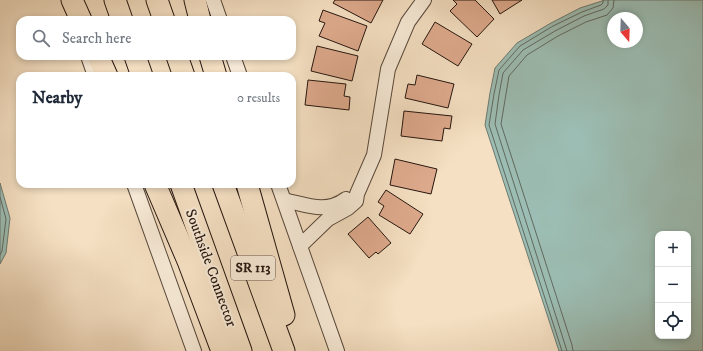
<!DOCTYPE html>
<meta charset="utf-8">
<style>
body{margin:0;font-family:"IM FELL DW Pica",serif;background:#f6f6f7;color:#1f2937}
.controls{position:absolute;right:12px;bottom:12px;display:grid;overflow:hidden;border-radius:8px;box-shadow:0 2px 6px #0003}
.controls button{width:36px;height:36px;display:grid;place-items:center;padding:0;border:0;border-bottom:1px solid #e0e1e3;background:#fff;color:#1f2937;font:20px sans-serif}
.compass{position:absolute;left:607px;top:12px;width:36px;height:36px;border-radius:50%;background:#fff;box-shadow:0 2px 6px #0003;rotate:161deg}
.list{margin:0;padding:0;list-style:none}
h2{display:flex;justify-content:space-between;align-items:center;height:52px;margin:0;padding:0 16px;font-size:17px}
h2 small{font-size:13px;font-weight:400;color:#747a83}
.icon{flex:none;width:22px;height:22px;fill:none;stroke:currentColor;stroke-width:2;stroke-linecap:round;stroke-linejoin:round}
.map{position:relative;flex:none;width:703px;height:351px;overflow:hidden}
.search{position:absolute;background:#fff;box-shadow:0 2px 6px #0003;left:16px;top:16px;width:280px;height:44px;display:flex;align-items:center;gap:10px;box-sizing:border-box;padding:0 14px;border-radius:12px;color:#747a83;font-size:15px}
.panel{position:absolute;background:#fff;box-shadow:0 2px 6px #0003;left:16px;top:72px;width:280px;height:116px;border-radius:12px}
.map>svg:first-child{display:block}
</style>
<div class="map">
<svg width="703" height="351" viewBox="0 0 703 351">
<rect width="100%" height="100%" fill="#f5e0c3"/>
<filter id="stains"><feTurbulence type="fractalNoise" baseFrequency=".005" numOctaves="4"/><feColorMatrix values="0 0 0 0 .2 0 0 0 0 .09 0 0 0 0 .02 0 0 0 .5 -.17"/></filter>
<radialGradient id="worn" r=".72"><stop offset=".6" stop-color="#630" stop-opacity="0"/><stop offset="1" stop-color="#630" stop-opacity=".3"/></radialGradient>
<!-- water -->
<g fill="#9cbdb3" stroke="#6c7a71" fill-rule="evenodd">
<path d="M 605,0 L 703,0 L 703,351 L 559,351 L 485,125 L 490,93 L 495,68 L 517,43 L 551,23 L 580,8 ZM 613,18 L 637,18 L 637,42 L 613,42 ZM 658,234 L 688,234 L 688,336 L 658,336 Z"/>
<path d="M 0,183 L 10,218 L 6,253 L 0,264 Z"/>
</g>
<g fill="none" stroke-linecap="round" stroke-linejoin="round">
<!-- shore -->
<g stroke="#606960" stroke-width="1">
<path d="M 0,197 L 6,219 L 2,251 L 0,255"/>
<path d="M 562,351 L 489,125 L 494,94 L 499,70 L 520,46 L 553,26 L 582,12 L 601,5 L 603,3 L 603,0"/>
<path d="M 567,351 L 495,124 L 499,95 L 503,73 L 523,50 L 555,31 L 584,16 L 604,9 L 608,5 L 608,0"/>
<path d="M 573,351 L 572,345 L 501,124 L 509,76 L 527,55 L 558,36 L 586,22 L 607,15 L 613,8 L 614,0"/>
</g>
</g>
<!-- building -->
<g fill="#deaa8d" stroke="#25150e">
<path d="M 335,0 L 383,0 L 371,23 L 333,3 Z"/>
<path d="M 453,0 L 475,0 L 494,19 L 477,37 L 450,11 L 457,4 Z"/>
<path d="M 492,0 L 522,0 L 500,14 Z"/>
<path d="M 323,10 L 367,26 L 358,51 L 319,36 L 325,23 L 319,21 Z"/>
<path d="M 435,22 L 472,44 L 458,66 L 422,44 Z"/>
<path d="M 317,46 L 358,56 L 352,81 L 311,71 Z"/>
<path d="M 417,75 L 454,84 L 448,108 L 405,98 L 408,84 L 415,85 Z"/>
<path d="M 308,80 L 346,84 L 344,96 L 350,97 L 349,110 L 305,105 Z"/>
<path d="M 404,111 L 452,116 L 450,129 L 444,128 L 442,141 L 401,136 Z"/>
<path d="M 395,159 L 437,169 L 431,194 L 390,185 Z"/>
<path d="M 386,190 L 423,214 L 410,234 L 379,215 L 384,206 L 378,202 Z"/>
<path d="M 368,217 L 391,243 L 378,254 L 376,252 L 369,258 L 348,234 Z"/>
</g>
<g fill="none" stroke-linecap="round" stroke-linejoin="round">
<!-- minor casing -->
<g stroke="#59483b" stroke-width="16">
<g id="minor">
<path d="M 213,0 L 220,20"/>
<path d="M 88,56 L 95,76"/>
<path d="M 233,56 L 240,76"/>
<path d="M 134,184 L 194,351"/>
<path d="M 278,184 L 337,351"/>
<path d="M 284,200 C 307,205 326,214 346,199"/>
<path d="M 300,246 L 328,219 L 348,208 L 356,201 L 357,194 L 374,155 L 388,69 L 408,22 L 424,0"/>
</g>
</g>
<!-- highway casing -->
<g stroke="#25150e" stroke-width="23">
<g id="highway">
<path d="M 72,0 L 81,20"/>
<path d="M 115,0 L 122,20"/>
<path d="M 157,0 L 164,20"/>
<path d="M 195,0 L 200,20"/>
<path d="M 98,56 L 107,76"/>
<path d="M 135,56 L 142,76"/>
<path d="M 177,56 L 184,76"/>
<path d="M 210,56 L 216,76"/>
<path d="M 155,184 L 188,261 L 222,351"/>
<path d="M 181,184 L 241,351"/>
<path d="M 223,184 L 284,351"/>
<path d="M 247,184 L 284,315"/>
</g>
</g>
<!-- minor -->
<use href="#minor" stroke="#f8ebd8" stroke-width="14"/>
<!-- highway -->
<use href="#highway" stroke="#f5e0c3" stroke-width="21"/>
</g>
<g text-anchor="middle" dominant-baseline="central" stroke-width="4" stroke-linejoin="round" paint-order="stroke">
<!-- shield labels -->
<rect fill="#f8ebd8" stroke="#64554b" stroke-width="1" x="231" y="256" width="44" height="24" rx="3"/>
<g font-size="14" font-weight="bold" fill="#25150e">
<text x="253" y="268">SR 113</text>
</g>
<!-- street labels -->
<g font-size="15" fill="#25150e" stroke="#f8ebd8">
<text transform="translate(211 268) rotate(70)">Southside Connector</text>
</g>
</g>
<rect width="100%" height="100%" filter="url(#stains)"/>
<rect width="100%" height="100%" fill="url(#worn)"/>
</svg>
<div class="controls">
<button>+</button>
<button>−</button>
<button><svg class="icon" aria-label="locate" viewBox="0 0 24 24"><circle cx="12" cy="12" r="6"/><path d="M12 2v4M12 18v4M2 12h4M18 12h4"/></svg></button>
</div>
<svg class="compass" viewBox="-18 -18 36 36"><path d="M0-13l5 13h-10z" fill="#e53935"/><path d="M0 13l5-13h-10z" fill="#747a83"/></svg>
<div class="search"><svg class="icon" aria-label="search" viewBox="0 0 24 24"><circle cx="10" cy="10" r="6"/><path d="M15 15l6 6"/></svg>Search here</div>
<section class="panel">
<h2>Nearby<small>0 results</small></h2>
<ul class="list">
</ul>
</section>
</div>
